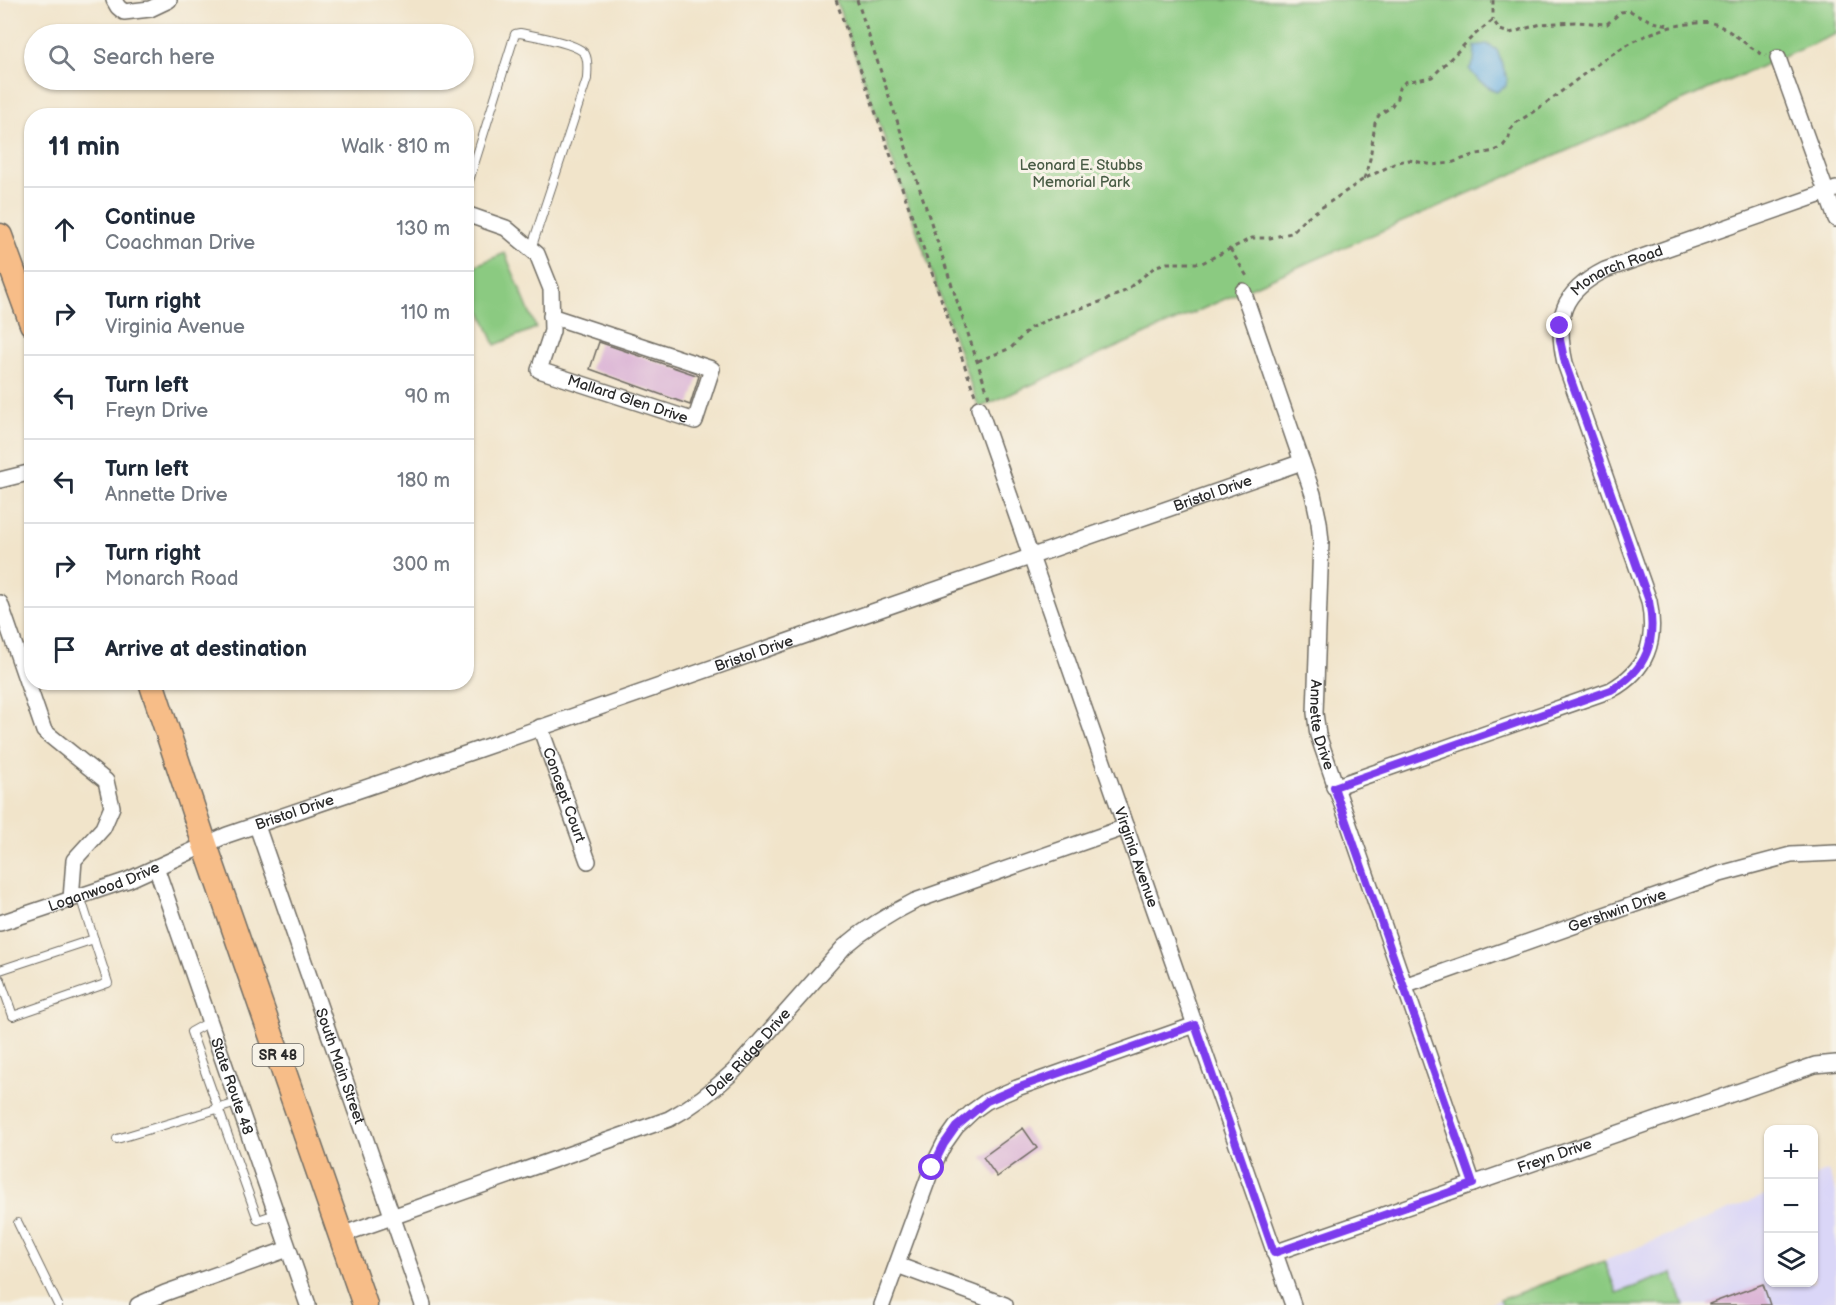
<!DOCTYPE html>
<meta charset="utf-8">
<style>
body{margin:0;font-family:"Balsamiq Sans",sans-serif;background:#f2f2f3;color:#1f2937}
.controls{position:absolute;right:18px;bottom:18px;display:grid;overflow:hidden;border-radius:12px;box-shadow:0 2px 4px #0004}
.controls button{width:54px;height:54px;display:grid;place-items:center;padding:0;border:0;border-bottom:2px solid #e0e1e3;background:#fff;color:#1f2937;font:30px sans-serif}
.stop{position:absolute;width:18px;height:18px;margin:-14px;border:4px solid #7c3aed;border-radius:50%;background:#fff}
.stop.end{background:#7c3aed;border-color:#fff;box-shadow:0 2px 6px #0008}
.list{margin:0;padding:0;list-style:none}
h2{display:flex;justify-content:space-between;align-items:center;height:78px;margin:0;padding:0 24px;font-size:26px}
h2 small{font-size:20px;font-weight:400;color:#747a83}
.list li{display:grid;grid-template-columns:39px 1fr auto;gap:18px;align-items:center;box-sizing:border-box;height:84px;padding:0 24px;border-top:2px solid #e0e1e3}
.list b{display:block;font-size:22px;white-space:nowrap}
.list p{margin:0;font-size:20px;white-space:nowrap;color:#747a83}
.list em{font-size:20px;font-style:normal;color:#747a83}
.icon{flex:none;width:33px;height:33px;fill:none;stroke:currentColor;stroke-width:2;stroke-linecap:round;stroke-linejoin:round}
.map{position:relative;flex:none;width:1836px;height:1305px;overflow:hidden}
.search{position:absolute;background:#fff;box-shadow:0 2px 4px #0004;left:24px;top:24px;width:450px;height:66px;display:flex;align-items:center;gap:15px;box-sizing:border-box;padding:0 21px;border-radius:33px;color:#747a83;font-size:22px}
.panel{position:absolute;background:#fff;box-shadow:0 2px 4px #0004;left:24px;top:108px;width:450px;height:582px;border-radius:24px}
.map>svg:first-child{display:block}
</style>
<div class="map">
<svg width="1836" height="1305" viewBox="0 0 1836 1305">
<rect width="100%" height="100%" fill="#f7f3e8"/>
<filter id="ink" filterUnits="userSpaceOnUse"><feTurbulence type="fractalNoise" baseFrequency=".0167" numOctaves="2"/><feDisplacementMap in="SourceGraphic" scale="12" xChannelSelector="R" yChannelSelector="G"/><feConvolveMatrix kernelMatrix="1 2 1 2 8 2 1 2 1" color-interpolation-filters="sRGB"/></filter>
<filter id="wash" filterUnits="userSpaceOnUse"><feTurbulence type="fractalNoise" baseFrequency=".008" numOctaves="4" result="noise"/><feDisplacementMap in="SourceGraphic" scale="24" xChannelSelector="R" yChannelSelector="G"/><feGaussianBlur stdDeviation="1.35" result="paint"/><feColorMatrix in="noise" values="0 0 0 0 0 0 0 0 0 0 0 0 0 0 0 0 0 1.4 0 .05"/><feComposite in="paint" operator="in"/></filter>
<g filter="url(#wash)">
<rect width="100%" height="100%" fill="#f1e4ca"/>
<!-- built -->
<path fill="#dad6f7" d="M 1828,1170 L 1836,1192 L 1836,1305 L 1487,1305 L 1604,1261 L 1768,1194 L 1768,1282 L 1814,1282 L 1814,1176 Z"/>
<!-- green -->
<g fill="#8bca81" stroke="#5b7a56" stroke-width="1.5">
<path d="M 836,0 L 1836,0 L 1836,34 L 1243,291 L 979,408 Z"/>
<path d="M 505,253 L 536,328 L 495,345 L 467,277 L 467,269 Z"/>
<path d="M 1604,1261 L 1617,1293 L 1672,1273 L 1684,1305 L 1502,1305 L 1500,1300 Z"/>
</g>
<!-- water -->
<path fill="#6ab0e0" stroke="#4a6e86" stroke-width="1.5" d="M 1487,44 L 1497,50 L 1507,78 L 1506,86 L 1496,92 L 1479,81 L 1469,69 L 1474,62 L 1475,46 Z"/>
<g id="blocks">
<!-- building -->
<g fill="#d9afd4">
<path d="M 599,342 L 699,376 L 690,405 L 590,369 Z"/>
<path d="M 1023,1128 L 1037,1148 L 997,1177 L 983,1157 Z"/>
<path d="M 1763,1284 L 1770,1305 L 1709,1305 L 1709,1304 Z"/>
</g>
</g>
</g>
<g filter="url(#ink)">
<use href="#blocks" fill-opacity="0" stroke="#706c63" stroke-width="1.5"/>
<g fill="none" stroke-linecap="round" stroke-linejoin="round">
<!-- service casing -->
<g stroke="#706c63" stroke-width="10">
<g id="service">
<path d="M 466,190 L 515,34 L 520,33 C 534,36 578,43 585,54 C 589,61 587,72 587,79 L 531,249"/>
<path d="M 0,970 L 94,939"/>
<path d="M 0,979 L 13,1016 L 108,983 L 80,896"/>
<path d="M 209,1022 L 191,1032 L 258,1220 L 276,1214"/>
<path d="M 117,1139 L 237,1103"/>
<path d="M 18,1223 L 58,1305"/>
</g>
</g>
<!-- minor casing -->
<g stroke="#706c63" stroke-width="18">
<g id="minor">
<path d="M 114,0 L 118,7 L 124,12 L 150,9 L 169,0"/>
<path d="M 1778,58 L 1836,219"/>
<path id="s1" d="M 466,214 L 506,228 L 537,254 L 551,289 L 552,331 L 539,370 L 695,421 L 712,369 L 551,316"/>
<path id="s2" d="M 1243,291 L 1313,494 L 1319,522 L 1321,542 L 1315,713 L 1318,735 L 1473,1184"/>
<path id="s3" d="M 979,408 L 1293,1305"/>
<path d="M 0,480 L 32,472"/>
<path d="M 0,603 L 44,731 L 106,781 L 112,807 L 103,828 L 74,860 L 71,899"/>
<path id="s4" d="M 540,727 L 588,861"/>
<path id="s5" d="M 1334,787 L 1611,690 C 1647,670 1657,641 1649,601 L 1565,363 C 1555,317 1561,292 1605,270 L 1836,189"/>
<path id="s6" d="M 257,826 L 423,1305"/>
<path id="s7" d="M 156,867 L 308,1305"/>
<path id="s8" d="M 0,923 L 128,880 L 227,835 L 471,752 L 1302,462"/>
<path id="s9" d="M 1404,986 L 1720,874 L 1791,855 L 1836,853"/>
<path id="s10" d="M 341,1235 L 669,1119 C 693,1106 714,1090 734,1071 L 844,947 C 866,928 889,914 915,901 L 1126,827"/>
<path id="s11" d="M 1274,1253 L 1815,1065 L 1836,1063"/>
<path d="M 897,1265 L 1005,1305"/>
<path d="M 138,1305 L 165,1293 L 288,1249"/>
<path d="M 882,1305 L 932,1168 L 944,1144 L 956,1127 L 973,1111 L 987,1101 L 1017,1088 L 1195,1025"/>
</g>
</g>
<!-- primary casing -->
<g stroke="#706c63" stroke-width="27">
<g id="primary">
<path d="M 0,236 L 32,324"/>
<path d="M 151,682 L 205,845 L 365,1305"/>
</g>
</g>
<!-- path -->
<g stroke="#706c63" stroke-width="3" stroke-dasharray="4.5 4.5" stroke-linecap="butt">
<path d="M 836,0 L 975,395"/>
<path d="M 857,0 L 989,397"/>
<path d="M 1493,0 L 1493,20"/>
<path d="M 1364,179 L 1370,159 L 1375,123 L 1379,115 L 1391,107 L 1397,98 L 1399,88 L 1405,82 L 1432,77 L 1473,36 L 1493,20 L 1500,30 L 1510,33 L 1541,24 L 1575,22 L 1607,24 L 1621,12 L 1630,11 L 1653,22 L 1670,25"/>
<path d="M 1230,249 L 1248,278"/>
<path d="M 978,361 L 1011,348 L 1030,328 L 1051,318 L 1106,300 L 1125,291 L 1156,266 L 1167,263 L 1202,263 L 1252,238 L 1270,238 L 1291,233 L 1306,218 L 1364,179 L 1398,162 L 1409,160 L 1433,165 L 1451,163 L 1477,154 L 1495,151 L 1503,146 L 1509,138 L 1511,129 L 1517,122 C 1573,90 1619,32 1688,24 C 1696,23 1707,21 1715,24 C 1732,30 1748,48 1766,56"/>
</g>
<!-- service -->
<use href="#service" stroke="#fff" stroke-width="8"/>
<!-- minor -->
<use href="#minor" stroke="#fff" stroke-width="15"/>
<!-- primary -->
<use href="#primary" stroke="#f7bd88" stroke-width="24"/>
</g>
</g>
<g fill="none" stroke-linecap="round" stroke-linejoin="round" filter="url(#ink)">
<!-- route -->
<path stroke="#7c3aed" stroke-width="8" d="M 932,1168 L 944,1144 L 956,1127 L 987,1101 L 1017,1088 L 1195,1025 L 1274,1253 L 1473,1184 L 1334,787 L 1611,690 C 1647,670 1657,641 1649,601 L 1565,363 L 1560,340 L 1560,326"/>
</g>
<g text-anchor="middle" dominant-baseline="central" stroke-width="6" stroke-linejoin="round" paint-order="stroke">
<!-- shield labels -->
<rect fill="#f7f3e8" stroke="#686764" stroke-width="1.5" x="252.5" y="1044" width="51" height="22" rx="4.5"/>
<g font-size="14" font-weight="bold" fill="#2b2b2b">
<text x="278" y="1055">SR 48</text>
</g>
<!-- park labels -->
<g font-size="15" fill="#485b45" stroke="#f7f3e8">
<text x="1081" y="165">Leonard E. Stubbs<tspan x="1081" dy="17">Memorial Park</tspan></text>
</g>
<!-- street labels -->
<g font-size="15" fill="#2b2b2b" stroke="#f7f3e8">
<text stroke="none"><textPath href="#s5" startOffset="774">Monarch Road</textPath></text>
<text stroke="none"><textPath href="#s1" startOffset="297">Mallard Glen Drive</textPath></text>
<text stroke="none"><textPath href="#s8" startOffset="1287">Bristol Drive</textPath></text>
<text stroke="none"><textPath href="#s8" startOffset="801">Bristol Drive</textPath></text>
<text stroke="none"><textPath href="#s2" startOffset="447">Annette Drive</textPath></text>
<text stroke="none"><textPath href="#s4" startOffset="72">Concept Court</textPath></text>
<text stroke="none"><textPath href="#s8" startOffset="315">Bristol Drive</textPath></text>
<text stroke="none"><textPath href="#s3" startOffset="476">Virginia Avenue</textPath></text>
<text stroke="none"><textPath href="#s8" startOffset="110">Loganwood Drive</textPath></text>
<text stroke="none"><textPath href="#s9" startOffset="226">Gershwin Drive</textPath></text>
<text stroke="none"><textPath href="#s10" startOffset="452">Dale Ridge Drive</textPath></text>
<text stroke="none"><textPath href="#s6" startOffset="254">South Main Street</textPath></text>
<text stroke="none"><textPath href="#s7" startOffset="232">State Route 48</textPath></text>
<text stroke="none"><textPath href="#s11" startOffset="297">Freyn Drive</textPath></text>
</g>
</g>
</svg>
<div class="controls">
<button>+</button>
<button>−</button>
<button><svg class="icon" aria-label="layers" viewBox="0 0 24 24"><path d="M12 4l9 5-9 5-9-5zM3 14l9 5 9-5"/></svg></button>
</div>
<div class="stop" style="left:932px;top:1168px"></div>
<div class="stop end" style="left:1560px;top:326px"></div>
<div class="search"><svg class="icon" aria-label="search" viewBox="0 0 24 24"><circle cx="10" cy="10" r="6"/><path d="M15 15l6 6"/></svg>Search here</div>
<section class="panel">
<h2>11 min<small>Walk · 810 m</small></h2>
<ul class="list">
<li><svg class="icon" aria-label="ahead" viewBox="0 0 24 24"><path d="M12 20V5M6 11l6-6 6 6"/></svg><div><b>Continue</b><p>Coachman Drive</p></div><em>130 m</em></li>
<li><svg class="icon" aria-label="right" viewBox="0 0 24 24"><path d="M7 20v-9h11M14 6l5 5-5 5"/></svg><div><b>Turn right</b><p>Virginia Avenue</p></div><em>110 m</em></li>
<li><svg class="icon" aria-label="left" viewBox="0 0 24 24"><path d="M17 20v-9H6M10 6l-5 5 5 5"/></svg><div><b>Turn left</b><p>Freyn Drive</p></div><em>90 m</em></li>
<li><svg class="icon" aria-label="left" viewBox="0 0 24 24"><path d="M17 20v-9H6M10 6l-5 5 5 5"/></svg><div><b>Turn left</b><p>Annette Drive</p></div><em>180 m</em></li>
<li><svg class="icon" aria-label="right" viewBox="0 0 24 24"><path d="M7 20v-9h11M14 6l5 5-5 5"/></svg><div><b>Turn right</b><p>Monarch Road</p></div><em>300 m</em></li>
<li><svg class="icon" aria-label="arrive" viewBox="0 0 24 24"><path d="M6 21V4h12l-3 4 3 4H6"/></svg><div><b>Arrive at destination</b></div></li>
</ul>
</section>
</div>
